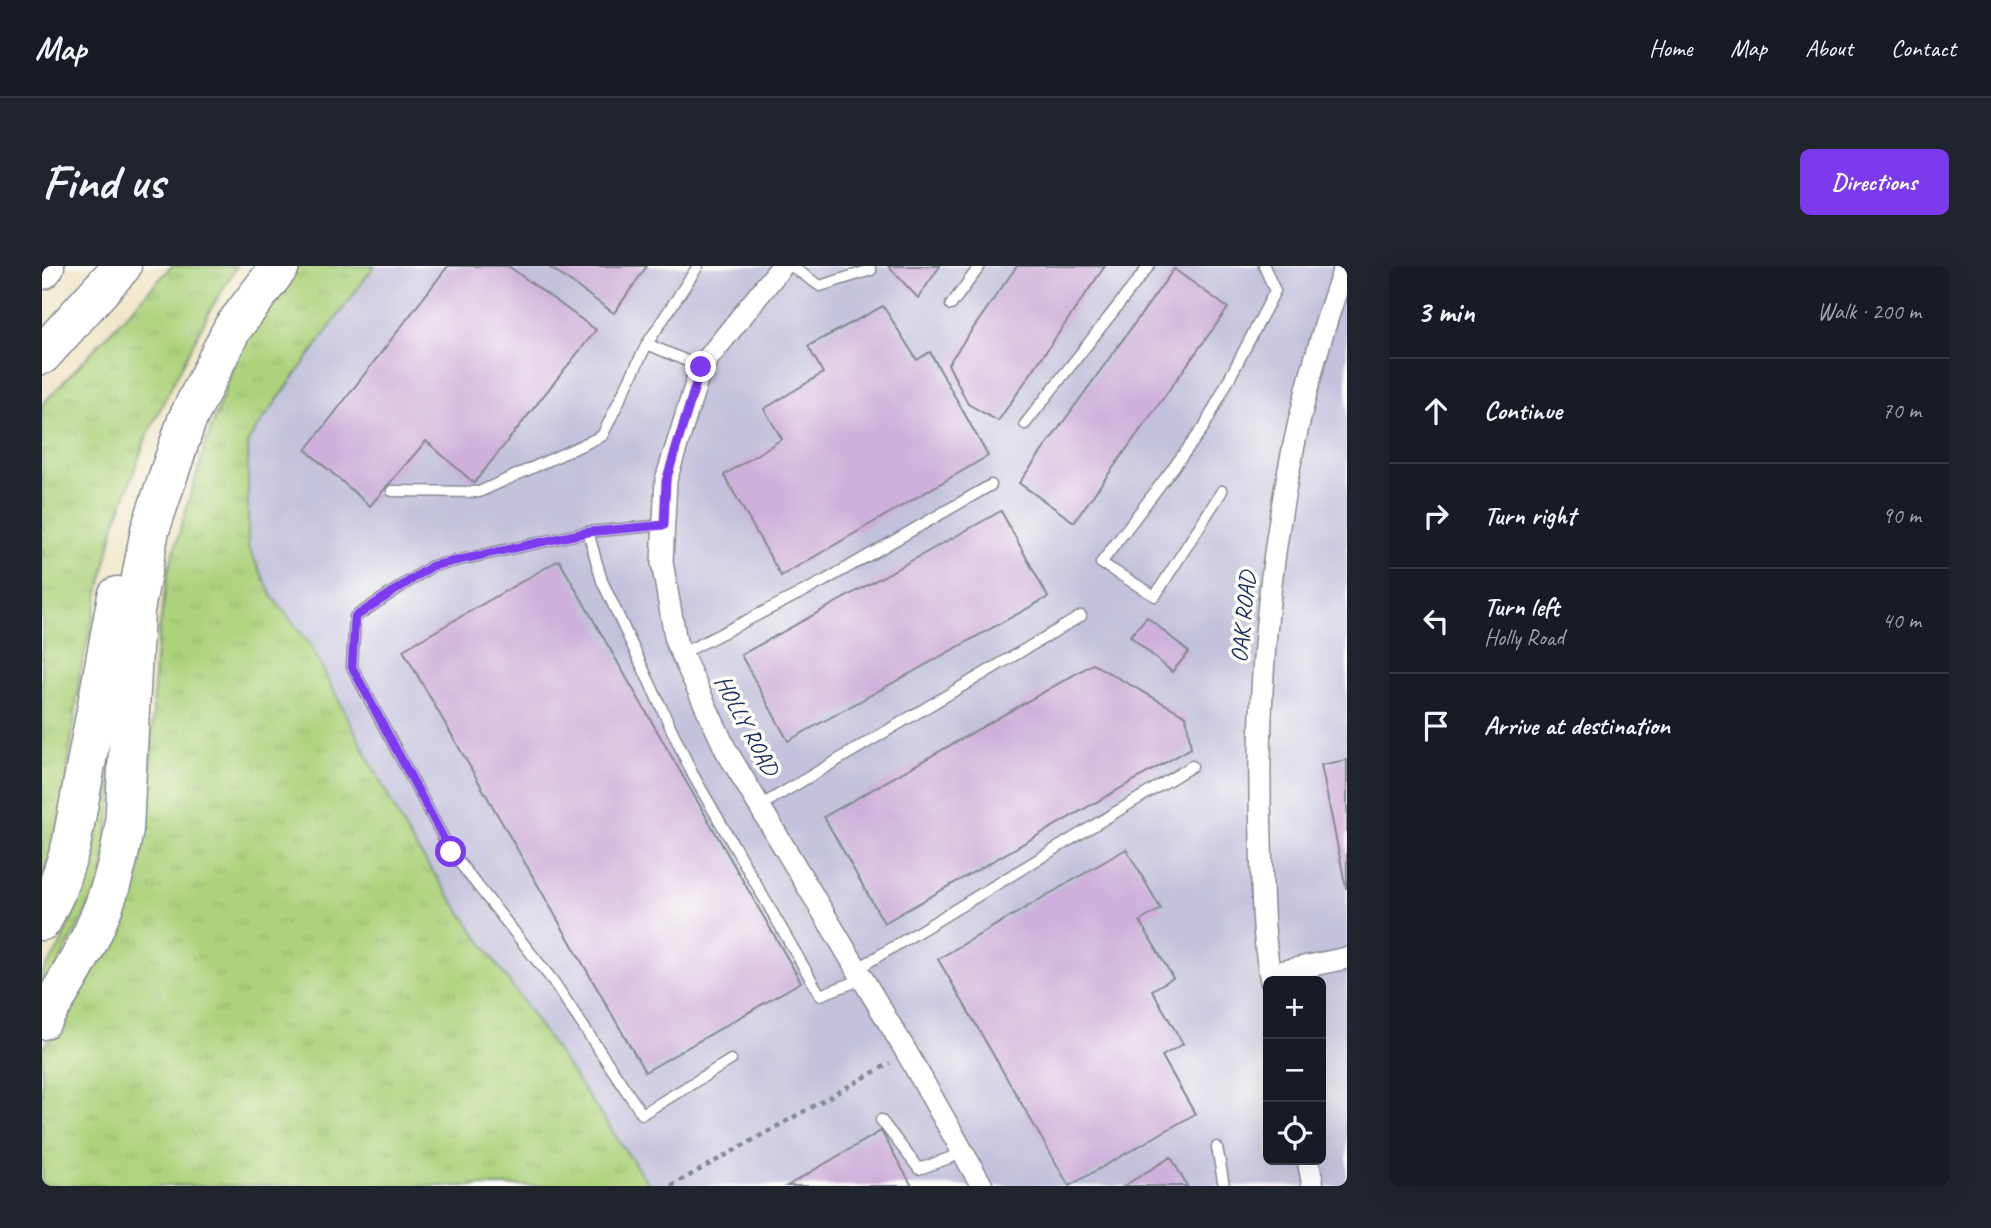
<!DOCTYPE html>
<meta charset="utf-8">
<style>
body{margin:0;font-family:Caveat,sans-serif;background:#20242c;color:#f1f3f6}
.controls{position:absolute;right:21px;bottom:21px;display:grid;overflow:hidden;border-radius:10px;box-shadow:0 7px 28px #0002}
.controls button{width:63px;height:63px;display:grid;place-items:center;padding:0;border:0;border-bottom:2px solid #363941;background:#171b24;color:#f1f3f6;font:35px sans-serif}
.stop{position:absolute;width:21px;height:21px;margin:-16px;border:5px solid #7c3aed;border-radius:50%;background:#fff}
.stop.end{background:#7c3aed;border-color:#fff;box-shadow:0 2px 7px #0008}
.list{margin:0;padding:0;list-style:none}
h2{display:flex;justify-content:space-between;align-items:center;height:91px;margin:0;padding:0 28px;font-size:30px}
h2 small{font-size:23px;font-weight:400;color:#9ea1a6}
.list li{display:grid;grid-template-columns:46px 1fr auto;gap:21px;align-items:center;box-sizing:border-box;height:105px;padding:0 28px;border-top:2px solid #363941}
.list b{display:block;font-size:26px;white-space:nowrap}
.list p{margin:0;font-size:23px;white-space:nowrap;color:#9ea1a6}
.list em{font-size:23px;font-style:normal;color:#9ea1a6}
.icon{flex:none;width:38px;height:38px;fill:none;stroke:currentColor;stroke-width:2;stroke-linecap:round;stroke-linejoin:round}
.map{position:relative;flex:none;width:1305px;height:920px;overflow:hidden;border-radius:10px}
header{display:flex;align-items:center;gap:42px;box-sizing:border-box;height:98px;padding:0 35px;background:#171b24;border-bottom:2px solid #363941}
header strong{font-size:33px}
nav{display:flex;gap:38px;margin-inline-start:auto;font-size:24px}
.intro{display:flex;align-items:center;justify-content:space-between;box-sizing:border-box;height:168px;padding:0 42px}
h1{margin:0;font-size:49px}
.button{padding:18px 32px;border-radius:10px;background:#7c3aed;color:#fff;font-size:24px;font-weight:700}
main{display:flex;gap:42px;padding:0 42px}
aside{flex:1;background:#171b24;border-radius:10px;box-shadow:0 7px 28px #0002}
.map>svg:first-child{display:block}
</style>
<header>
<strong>Map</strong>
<nav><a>Home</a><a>Map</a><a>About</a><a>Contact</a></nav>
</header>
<div class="intro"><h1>Find us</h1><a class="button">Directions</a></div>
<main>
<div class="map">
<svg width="1305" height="920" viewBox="0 0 1305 920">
<defs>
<pattern id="grass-tufts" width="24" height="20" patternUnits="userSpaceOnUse" patternTransform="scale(1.75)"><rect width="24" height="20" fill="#aed27b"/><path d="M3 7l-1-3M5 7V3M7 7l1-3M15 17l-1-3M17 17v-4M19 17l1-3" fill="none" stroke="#95b56d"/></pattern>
</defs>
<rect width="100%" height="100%" fill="#fdfcf7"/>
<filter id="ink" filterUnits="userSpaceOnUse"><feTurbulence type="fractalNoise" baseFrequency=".0143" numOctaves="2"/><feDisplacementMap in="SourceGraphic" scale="14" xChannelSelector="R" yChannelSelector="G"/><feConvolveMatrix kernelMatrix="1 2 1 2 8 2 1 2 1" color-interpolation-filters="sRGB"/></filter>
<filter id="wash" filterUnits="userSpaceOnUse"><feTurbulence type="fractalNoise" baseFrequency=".00686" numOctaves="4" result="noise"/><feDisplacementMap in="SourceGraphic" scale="28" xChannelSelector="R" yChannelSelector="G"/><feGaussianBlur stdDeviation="1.57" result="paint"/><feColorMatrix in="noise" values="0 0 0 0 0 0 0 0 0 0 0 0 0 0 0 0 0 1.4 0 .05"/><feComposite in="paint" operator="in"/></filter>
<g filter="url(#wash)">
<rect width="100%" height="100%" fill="#efe4c6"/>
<!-- industrial -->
<path fill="#c3c1db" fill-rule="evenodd" d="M 332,0 L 1305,0 L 1305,920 L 608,920 L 367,571 L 269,380 L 230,330 L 206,280 L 206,175 ZM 1226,715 L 1279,715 L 1279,894 L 1226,894 Z"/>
<!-- grass -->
<g fill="url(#grass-tufts)" stroke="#64806c" stroke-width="2">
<path d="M 130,0 L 195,0 L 168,44 L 106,167 L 73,258 L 38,408 L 22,535 L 0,618 L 0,139 Z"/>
<path d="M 255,0 L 332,0 L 206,175 L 206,280 L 230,330 L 269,380 L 367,571 L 608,920 L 0,920 L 0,783 L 24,751 L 79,658 L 107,551 L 113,393 L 126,305 L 164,177 L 197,85 Z"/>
<path d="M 78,462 L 60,616 L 0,729 L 0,706 L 17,682 L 47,608 Z"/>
</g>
<g id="blocks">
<!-- building -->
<g fill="#ceb0da">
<path d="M 406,0 L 466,0 L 554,64 L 432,217 L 384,175 L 328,240 L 264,184 Z"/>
<path d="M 506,0 L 605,0 L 572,47 Z"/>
<path d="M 846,0 L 898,0 L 876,32 Z"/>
<path d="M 975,0 L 1063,0 L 956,155 L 926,138 L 906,98 Z"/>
<path d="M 1132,3 L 1186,42 L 1032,256 L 977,217 Z"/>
<path d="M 841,40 L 875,94 L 888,86 L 946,190 L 739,310 L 682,209 L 740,173 L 722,143 L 781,107 L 766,80 Z"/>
<path d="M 959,245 L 1006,331 L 746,475 L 699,389 Z"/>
<path d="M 517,294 L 759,716 L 603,806 L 361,384 Z"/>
<path d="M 1105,351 L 1147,386 L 1130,406 L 1088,370 Z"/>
<path d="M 1051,398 L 1144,450 L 1149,482 L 842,657 L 782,551 Z"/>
<path d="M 1305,494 L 1305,622 L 1304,622 L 1279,499 Z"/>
<path d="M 1084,583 L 1119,643 L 1098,655 L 1131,712 L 1110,724 L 1141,778 L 1120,790 L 1153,848 L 1027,920 L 896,693 Z"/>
<path d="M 839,865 L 870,920 L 745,920 Z"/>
<path d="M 1129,891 L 1145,920 L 1082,920 Z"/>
</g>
</g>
</g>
<g filter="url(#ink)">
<use href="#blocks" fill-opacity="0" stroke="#858a92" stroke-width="2"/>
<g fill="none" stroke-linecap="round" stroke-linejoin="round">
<!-- lane casing -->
<g stroke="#858a92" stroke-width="13">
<g id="lane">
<path d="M 656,0 L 605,78 L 659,101"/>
<path d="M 749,0 L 778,20 L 829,4"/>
<path d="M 909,39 L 938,0"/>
<path d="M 983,158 L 1107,0"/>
<path d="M 350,225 L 437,226 L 560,170 L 605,78"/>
<path d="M 1180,225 L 1113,330 L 1059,297 L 1162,161 L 1233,25 L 1222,0"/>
<path d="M 622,259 L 546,266 L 560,315 L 651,509 L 778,729 L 821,713"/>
<path d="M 546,266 L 390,300 L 313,351 L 310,401 L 409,586 L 511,715 L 600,848 L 689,794"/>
<path d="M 639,388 L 782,315 L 949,219"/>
<path d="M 718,540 L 1039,350"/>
<path d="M 815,703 L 1150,500"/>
<path d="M 839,854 L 877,903 L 921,887"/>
<path d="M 1175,881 L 1182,920"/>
</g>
</g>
<!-- street casing -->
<g stroke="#858a92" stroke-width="24">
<g id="street">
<path d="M 740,0 L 659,101 L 624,214 L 620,296 L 634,376 L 684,484 L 865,787 L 940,920"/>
<path d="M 1228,708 L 1305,692"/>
<path d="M 1229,715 C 1220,670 1220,619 1219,573 C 1212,380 1237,182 1303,0"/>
<path d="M 1266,894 L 1271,920"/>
</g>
</g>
<!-- highway casing -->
<g stroke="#858a92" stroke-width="41">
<g id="highway">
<path d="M 0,4 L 3,0"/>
<path d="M 0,89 L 80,0"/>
<path d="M 0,655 L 14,626 L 29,580 L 75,330"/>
<path d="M 0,754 C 41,694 71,635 82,563 L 93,344 L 108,264 L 145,154 L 190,63 L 238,0"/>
</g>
</g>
<!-- path -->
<path stroke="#858a92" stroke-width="4.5" stroke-dasharray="5 5" stroke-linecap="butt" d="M 629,920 L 848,797"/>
<!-- lane -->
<use href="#lane" stroke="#fff" stroke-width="10"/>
<!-- street -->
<use href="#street" stroke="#fff" stroke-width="21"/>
<!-- highway -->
<use href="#highway" stroke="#fff" stroke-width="38"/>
</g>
</g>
<g fill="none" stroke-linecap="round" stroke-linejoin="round" filter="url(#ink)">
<!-- route -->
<path stroke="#7c3aed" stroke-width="9" d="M 409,586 L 310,401 L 313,351 L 390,300 L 546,266 L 622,259 L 624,215 L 659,101"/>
</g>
<g text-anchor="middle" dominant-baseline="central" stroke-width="7" stroke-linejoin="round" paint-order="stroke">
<!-- street labels -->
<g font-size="24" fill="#1b2f5e" stroke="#fdfcf7">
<text transform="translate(1201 351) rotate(-84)">OAK ROAD</text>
<text transform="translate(705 459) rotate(62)">HOLLY ROAD</text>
</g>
</g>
</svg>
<div class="controls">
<button>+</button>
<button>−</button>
<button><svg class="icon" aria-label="locate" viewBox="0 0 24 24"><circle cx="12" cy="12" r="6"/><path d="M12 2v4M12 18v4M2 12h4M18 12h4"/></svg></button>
</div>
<div class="stop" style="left:409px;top:586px"></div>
<div class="stop end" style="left:659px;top:101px"></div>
</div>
<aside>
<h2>3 min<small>Walk · 200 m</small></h2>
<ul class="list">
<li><svg class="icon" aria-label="ahead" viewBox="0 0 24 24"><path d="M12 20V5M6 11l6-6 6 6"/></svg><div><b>Continue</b></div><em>70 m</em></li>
<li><svg class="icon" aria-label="right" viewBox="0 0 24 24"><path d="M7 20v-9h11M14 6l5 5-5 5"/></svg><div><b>Turn right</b></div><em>90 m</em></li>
<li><svg class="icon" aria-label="left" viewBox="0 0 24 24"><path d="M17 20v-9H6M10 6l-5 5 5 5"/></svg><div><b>Turn left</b><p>Holly Road</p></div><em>40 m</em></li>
<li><svg class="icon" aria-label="arrive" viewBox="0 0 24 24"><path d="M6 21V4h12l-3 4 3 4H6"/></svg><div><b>Arrive at destination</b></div></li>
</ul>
</aside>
</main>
